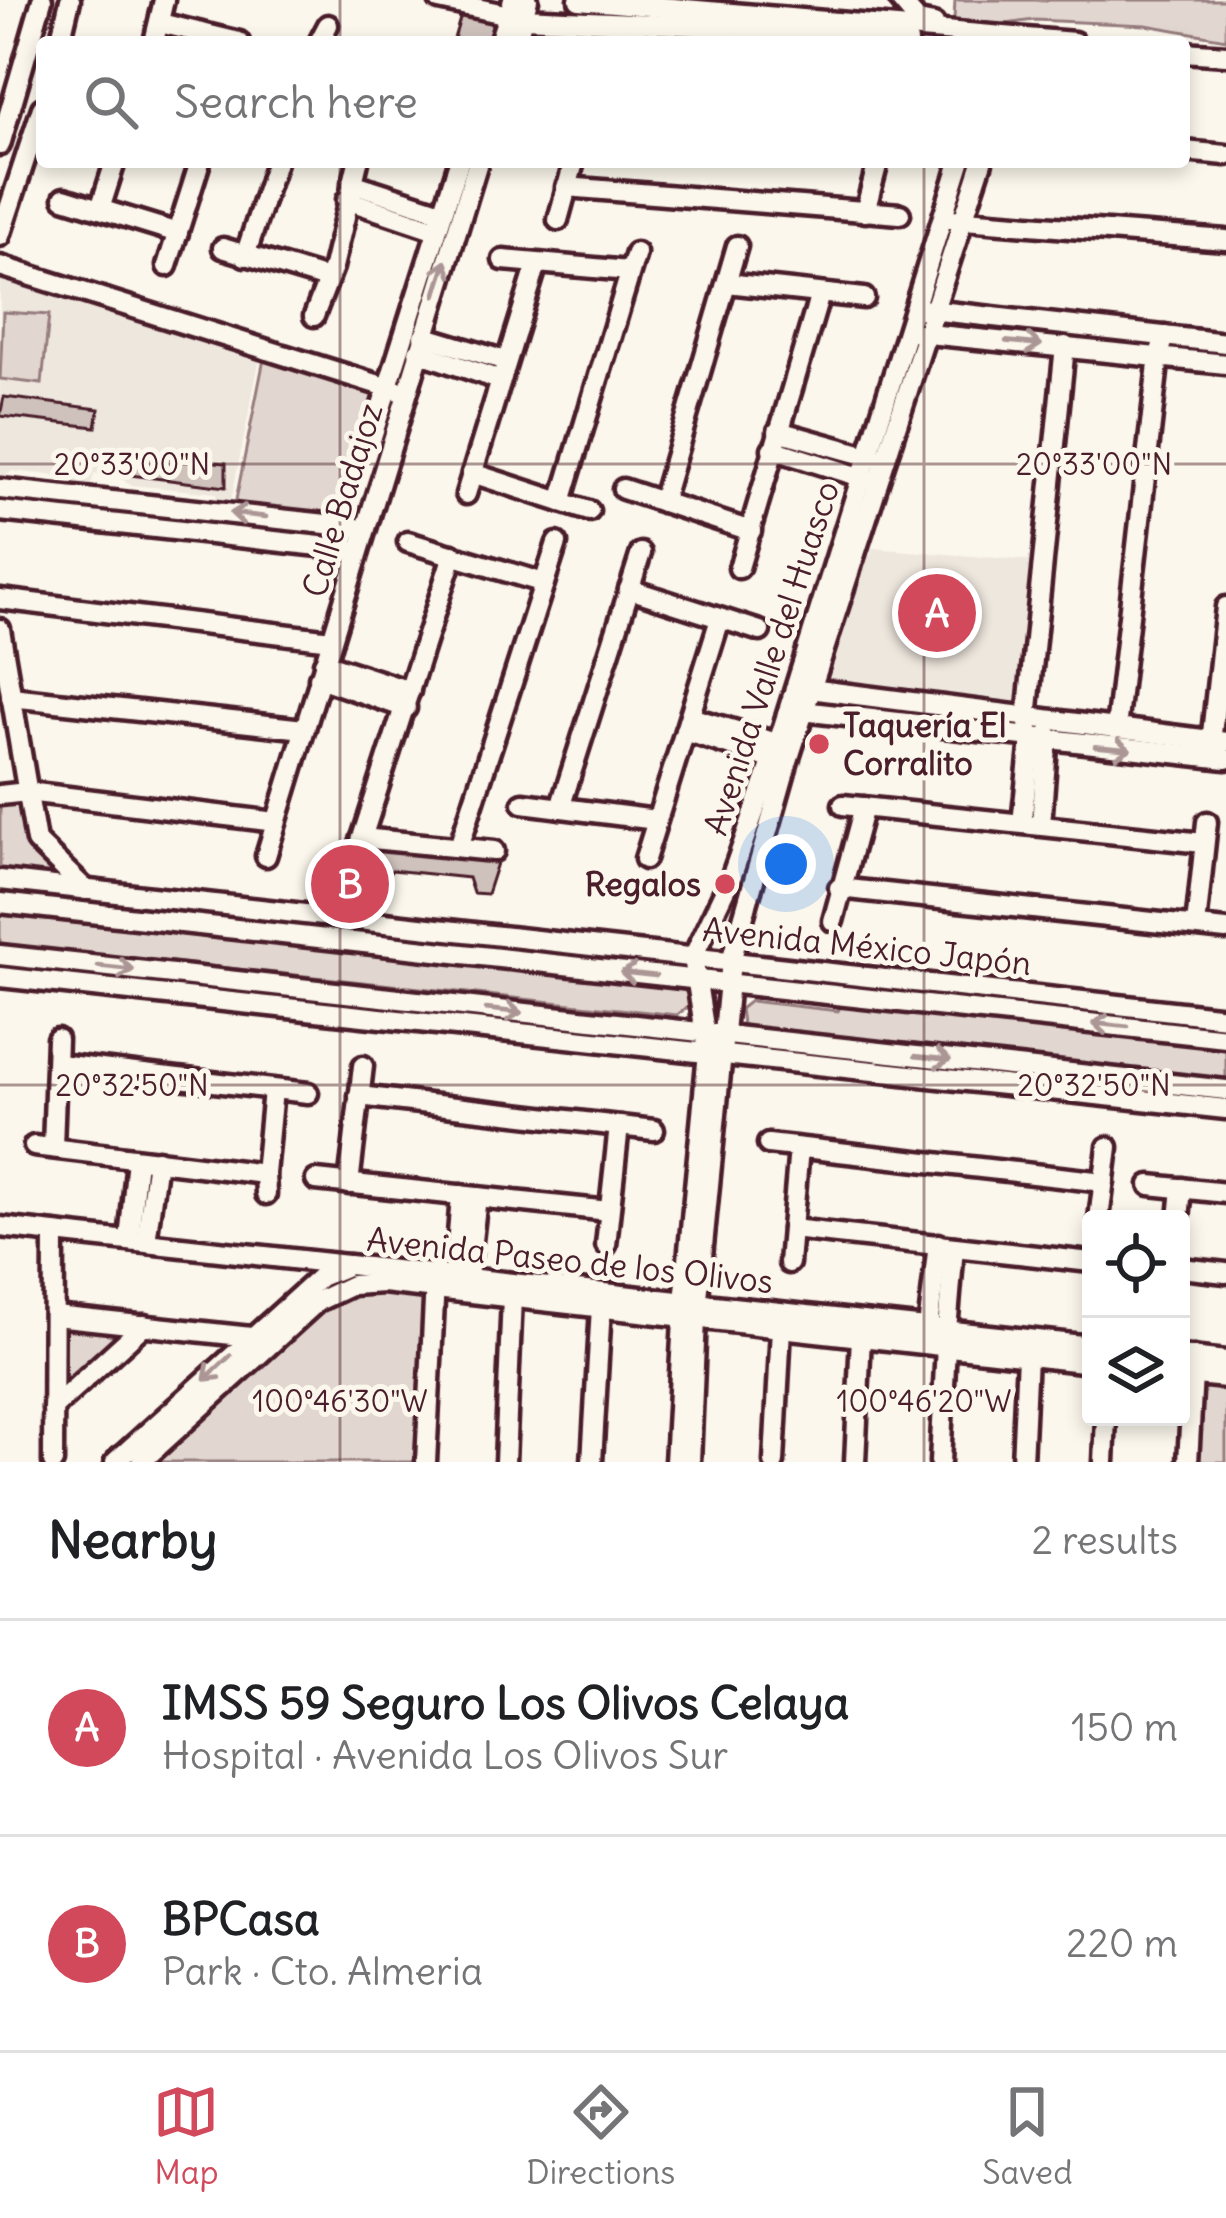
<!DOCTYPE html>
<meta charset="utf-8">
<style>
body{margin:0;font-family:Delius,sans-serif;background:#f2f2f2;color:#202124}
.controls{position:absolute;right:36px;bottom:36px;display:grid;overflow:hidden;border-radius:12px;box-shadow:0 6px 18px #0003}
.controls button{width:108px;height:108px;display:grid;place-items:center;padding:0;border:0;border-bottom:3px solid #e0e0e0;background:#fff;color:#202124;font:60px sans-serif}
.you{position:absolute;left:786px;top:864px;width:42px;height:42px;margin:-30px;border:9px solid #fff;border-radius:50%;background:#1a73e8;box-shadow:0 0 0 18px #1a73e833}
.badge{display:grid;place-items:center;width:78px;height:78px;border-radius:50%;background:#d1495b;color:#fff;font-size:39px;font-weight:700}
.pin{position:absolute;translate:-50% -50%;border:6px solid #fff;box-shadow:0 3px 12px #0006}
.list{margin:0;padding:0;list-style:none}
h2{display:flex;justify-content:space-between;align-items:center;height:156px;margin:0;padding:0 48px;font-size:51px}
h2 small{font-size:39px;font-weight:400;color:#757577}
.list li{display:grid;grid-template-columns:78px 1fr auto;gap:36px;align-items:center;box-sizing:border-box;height:216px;padding:0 48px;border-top:3px solid #e0e0e0}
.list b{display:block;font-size:45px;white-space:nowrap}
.list p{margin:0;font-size:39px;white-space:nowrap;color:#757577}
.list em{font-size:39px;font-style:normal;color:#757577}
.icon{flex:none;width:66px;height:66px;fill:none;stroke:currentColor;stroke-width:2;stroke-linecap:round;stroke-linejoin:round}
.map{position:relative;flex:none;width:1226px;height:1462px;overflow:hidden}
.search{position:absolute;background:#fff;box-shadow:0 6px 18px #0003;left:36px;right:36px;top:36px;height:132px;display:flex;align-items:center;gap:30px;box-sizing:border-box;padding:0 42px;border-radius:12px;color:#757577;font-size:45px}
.sheet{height:588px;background:#fff}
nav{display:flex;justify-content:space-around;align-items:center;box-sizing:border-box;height:168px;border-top:3px solid #e0e0e0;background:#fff;font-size:33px;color:#757577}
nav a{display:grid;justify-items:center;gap:6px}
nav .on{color:#d1495b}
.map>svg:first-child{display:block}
</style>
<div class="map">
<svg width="1226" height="1462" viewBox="0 0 1226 1462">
<rect width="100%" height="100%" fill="#fbf7ec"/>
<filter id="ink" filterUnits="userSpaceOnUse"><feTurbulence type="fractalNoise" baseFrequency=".00833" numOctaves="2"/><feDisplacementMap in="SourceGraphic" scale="24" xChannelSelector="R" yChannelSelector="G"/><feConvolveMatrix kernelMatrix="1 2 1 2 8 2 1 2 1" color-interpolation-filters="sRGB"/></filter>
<g filter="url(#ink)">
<!-- built -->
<g fill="#eee7de">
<path d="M 0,277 L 260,358 L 230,506 L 217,504 L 216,493 L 130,485 L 116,475 L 94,474 L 90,489 L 74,488 L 67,477 L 12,471 L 0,481 Z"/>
<path d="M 872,548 L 1035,561 L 1019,710 L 842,688 L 830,676 L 828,666 L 862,558 L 871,555 Z"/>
</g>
<!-- green -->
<g fill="#e2d7d0" stroke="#967b7e" stroke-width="3">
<path d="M 955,0 L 1226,0 L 1226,39 L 1146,25 L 1034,20 L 991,26 L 954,20 Z"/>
<path d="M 3,312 L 49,315 L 42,384 L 0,379 Z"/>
<path d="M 264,359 L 371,390 L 374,395 L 337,517 L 235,505 Z"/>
<path d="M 21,798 C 26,841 31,853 64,882 L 0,875 L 0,800 Z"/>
<path d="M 0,915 L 682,988 L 690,997 L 689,1006 L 677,1015 L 0,944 Z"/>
<path d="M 750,1001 L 838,1011 L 842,1004 L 1226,1047 L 1226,1081 L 752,1032 L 742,1023 L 740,1009 Z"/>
<path d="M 362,1292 L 431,1297 L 422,1462 L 155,1462 L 333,1301 Z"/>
<path d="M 60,1322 L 134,1329 L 59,1396 Z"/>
<path d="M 1203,1387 L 1226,1389 L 1226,1462 L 1198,1462 Z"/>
</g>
<!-- building -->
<g fill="#cfc2bc" stroke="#4a1f2b" stroke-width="3">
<path d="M 461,15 L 480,17 L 493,25 L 490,42 L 453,42 Z"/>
<path d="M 4,397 L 99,409 L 96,427 L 0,416 Z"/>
<path d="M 132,454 L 226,463 L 226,487 L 130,475 Z"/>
<path d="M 372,846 L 498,860 L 487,894 L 473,893 L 468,878 L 392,870 L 382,884 L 360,881 Z"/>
</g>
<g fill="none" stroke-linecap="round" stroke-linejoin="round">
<!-- minor casing -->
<g stroke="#4a1f2b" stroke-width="27">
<g id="minor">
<path d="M 439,0 L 523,18 L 741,28 L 908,42"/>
<path d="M 579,0 L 1074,42"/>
<path d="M 900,0 L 918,21 L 934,24"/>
<path d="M 160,23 L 239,42"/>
<path d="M 60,42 L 70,0"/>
<path d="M 154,42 L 164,0"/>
<path d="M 319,42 L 328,25"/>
<path d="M 499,42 L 513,0"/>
<path d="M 516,42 L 528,0"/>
<path d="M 1184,52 L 1226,55"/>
<path d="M 0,145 L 42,0"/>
<path d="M 1184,151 L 1226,155"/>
<path d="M 352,183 L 442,212"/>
<path d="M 566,187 L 900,214"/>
<path d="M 64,198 L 178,233"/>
<path d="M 347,200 L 436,230"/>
<path d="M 100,209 L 115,162"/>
<path d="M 865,212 L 878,162"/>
<path d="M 951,219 L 1226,240"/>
<path d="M 558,220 L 574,162"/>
<path d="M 0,236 L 42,108"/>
<path d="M 223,248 L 327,279"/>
<path d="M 245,256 L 276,162"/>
<path d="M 503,260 L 629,271"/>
<path d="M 0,266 L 405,393"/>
<path d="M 167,266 L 200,162"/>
<path d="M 727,283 L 864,298"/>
<path d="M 921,309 L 1226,343"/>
<path d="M 314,316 L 333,267 L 358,162"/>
<path d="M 918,333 L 1226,364"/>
<path d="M 423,336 L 506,361"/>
<path d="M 418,352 L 500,380"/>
<path d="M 778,431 L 878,459"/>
<path d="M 772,449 L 870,480"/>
<path d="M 472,473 L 589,511"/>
<path d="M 0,489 L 354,527"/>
<path d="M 623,489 L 751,531"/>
<path d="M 466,494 L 537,264"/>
<path d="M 561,502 L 636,253"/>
<path d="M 662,502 L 737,246"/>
<path d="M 0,511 L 347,549"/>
<path d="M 408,542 L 544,583"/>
<path d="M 339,549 L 344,525 L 459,162"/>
<path d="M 739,568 L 820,294"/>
<path d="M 629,589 L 760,631"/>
<path d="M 0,599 L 331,640"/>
<path d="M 0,629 L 36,841 L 86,890"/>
<path d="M 324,663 L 410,691"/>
<path d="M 319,678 L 406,708"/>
<path d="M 802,688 L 1226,742"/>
<path d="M 11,697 L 304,729"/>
<path d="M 793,710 L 1226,759"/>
<path d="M 690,717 L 787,746"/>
<path d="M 1116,729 L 1159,355 L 1165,336"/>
<path d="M 685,731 L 783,763"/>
<path d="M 1210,752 L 1226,607"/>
<path d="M 0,795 L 27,792 L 276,822"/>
<path d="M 523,803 L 656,820"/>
<path d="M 843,805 L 1203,843"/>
<path d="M 560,808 L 641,553"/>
<path d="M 1022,823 L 1031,740 L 1027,718 L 1065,346"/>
<path d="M 1041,825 L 1048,734"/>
<path d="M 362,838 L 494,851"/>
<path d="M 459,847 L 557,543"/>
<path d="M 266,856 L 478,162"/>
<path d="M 645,859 L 720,619"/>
<path d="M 353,866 L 453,555"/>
<path d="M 0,880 L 1226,1017"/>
<path d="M 839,888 L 1226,930"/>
<path d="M 0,903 L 1226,1038"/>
<path d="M 833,921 L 864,807"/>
<path d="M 1196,926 L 1207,822"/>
<path d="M 0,955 L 1226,1090"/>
<path d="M 0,977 L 1226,1109"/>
<path d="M 58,1064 L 308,1093"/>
<path d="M 359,1096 L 654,1130"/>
<path d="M 768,1144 L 1104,1182"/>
<path d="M 34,1146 L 265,1174"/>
<path d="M 53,1146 L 57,1039"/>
<path d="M 316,1180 L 609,1211"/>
<path d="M 349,1184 L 363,1066"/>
<path d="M 1150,1185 L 1226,1193"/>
<path d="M 266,1194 L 265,1174 L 273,1090"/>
<path d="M 1099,1219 L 1108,1147"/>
<path d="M 1179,1219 L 1182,1188"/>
<path d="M 0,1227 L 347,1265"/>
<path d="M 792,1229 L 1091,1262"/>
<path d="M 129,1240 L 137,1159"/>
<path d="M 146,1242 L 157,1160"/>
<path d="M 606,1245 L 619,1126"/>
<path d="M 789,1263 L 799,1148"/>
<path d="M 1181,1268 L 1226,1273"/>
<path d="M 455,1275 L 461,1195"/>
<path d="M 468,1276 L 477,1197"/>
<path d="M 55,1316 L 251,1337"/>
<path d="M 928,1328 L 938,1244"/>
<path d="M 947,1330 L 954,1247"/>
<path d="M 1181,1356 L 1226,1361"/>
<path d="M 1186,1374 L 1226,1378"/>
<path d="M 53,1408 L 144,1325"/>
<path d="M 53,1462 L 54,1233"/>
<path d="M 115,1462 L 320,1277 L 349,1265 L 1091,1346"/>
<path d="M 141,1462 L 318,1301 L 352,1285 L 383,1283 L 1091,1363"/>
<path d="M 426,1462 L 435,1281"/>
<path d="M 505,1462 L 512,1297"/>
<path d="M 592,1462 L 601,1307"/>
<path d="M 675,1462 L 684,1302 L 708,1052 L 693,957 L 732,875 L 773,759 L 960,162"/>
<path d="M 690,1462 L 696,1318 L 731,961 L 787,764 L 982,162"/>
<path d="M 774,1462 L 781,1328"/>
<path d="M 855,1462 L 861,1336"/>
<path d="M 940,1462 L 946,1346"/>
<path d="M 1022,1462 L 1027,1356"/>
<path d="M 1104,1462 L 1106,1417"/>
<path d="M 1188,1462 L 1194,1357"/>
</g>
</g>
<!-- minor -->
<use href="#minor" stroke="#fbf7ec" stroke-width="18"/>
</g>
<!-- one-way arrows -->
<defs><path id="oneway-shaft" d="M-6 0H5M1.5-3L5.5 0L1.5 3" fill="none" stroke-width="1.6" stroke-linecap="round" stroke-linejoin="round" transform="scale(3)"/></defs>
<g stroke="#ab9695">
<use href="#oneway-shaft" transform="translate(441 278) rotate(-72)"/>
<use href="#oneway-shaft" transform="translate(1024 343) rotate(5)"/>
<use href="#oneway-shaft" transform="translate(248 515) rotate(-174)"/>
<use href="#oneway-shaft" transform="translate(1113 748) rotate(5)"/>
<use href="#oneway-shaft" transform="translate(116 968) rotate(6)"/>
<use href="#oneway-shaft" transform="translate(638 974) rotate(-174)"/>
<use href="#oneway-shaft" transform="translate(504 1011) rotate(6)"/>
<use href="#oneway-shaft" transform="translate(1110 1025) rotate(-174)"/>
<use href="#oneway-shaft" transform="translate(933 1058) rotate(6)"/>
<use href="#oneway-shaft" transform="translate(217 1368) rotate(137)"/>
</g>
</g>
<!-- ticks -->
<path fill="none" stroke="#4a1f2b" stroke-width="3" stroke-opacity="0.45" d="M 340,0 L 340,42M 924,0 L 924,42M 340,162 L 340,1462M 924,162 L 924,1462M 0,464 L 1226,464M 0,1085 L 1226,1085"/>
<!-- markers -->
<g fill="#d1495b" stroke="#fbf7ec" stroke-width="4.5">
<circle cx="819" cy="744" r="12"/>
<circle cx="725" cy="884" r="12"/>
</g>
<g text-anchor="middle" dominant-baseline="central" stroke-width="10" stroke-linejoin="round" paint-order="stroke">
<!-- street labels -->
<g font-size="33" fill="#4a1f2b" stroke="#fbf7ec">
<text transform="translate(342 500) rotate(-73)">Calle Badajoz</text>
<text transform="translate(771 658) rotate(-72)">Avenida Valle del Huasco</text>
<text transform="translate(867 946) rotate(6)">Avenida México Japón</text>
<text transform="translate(570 1260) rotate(6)">Avenida Paseo de los Olivos</text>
</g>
<!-- poi labels -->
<g font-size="33" font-weight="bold" fill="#4a1f2b" stroke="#fbf7ec" text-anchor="start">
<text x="843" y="725">Taquería El<tspan x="843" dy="38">Corralito</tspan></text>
<text x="701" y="884" text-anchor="end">Regalos</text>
</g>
</g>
<g font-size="30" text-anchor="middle" fill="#4a1f2b" stroke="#fbf7ec" stroke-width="10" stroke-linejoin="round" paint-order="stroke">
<text x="132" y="475">20°33'00"N</text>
<text x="1094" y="475">20°33'00"N</text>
<text x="132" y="1096">20°32'50"N</text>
<text x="1094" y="1096">20°32'50"N</text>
<text x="340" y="1412">100°46'30"W</text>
<text x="924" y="1412">100°46'20"W</text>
</g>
</svg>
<div class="controls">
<button><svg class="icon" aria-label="locate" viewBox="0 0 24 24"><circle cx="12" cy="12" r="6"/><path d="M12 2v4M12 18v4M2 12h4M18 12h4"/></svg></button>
<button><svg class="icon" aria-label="layers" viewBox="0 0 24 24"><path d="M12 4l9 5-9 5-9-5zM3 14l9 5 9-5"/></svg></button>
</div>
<div class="you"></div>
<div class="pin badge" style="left:937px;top:613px">A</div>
<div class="pin badge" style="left:350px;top:884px">B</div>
<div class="search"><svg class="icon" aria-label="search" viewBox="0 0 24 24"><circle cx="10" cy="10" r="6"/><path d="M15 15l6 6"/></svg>Search here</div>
</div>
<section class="sheet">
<h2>Nearby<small>2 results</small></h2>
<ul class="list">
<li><span class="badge">A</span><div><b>IMSS 59 Seguro Los Olivos Celaya</b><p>Hospital · Avenida Los Olivos Sur</p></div><em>150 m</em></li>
<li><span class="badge">B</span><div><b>BPCasa</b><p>Park · Cto. Almeria</p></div><em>220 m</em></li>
</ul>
</section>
<nav>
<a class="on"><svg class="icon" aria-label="map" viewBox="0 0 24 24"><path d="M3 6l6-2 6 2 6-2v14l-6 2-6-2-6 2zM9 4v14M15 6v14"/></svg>Map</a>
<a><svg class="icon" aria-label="directions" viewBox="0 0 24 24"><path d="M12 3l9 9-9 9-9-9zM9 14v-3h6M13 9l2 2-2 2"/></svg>Directions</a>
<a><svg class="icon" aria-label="saved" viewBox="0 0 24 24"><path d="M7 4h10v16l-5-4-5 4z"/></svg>Saved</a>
</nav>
